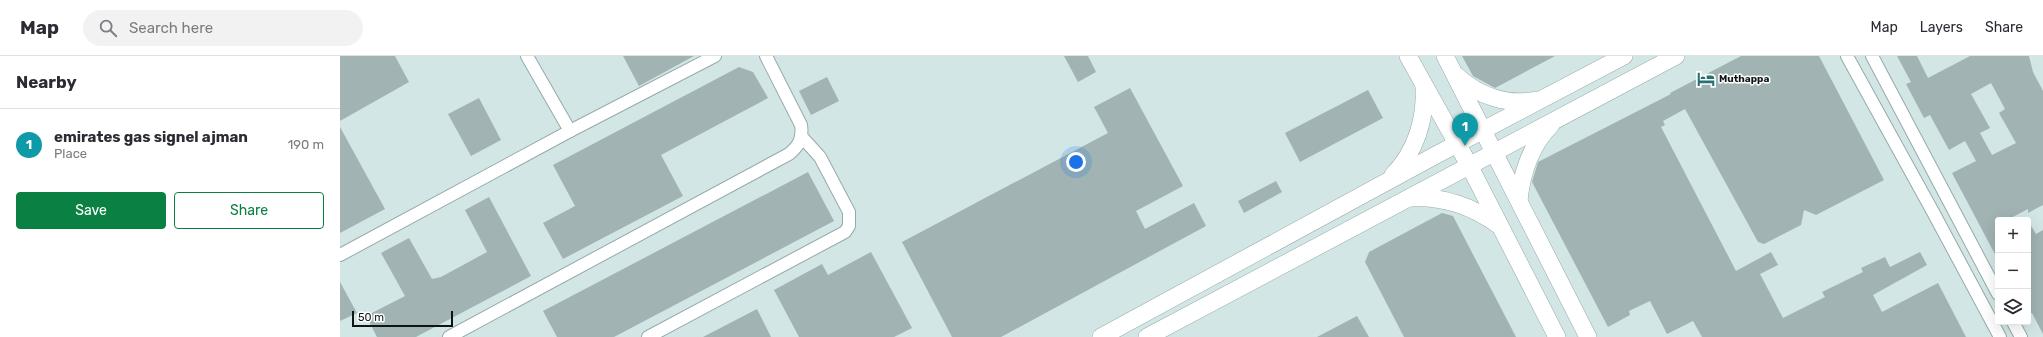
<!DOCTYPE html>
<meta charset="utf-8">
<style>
body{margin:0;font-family:Rubik,sans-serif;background:#f2f2f3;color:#2b2b33}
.controls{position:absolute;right:12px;bottom:12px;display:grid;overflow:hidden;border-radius:4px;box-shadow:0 4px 16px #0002}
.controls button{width:36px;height:36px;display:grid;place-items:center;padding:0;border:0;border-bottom:1px solid #e1e1e2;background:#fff;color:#2b2b33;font:20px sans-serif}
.scale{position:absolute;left:12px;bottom:10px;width:101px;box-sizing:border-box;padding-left:4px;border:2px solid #0f1515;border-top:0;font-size:11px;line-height:14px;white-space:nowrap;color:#0f1515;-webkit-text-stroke:3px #fff;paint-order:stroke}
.you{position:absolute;left:736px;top:106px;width:14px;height:14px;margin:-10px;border:3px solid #fff;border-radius:50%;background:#1a73e8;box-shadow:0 0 0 6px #1a73e833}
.badge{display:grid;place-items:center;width:26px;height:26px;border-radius:50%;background:#0b8043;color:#fff;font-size:13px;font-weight:700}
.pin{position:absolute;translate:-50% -33px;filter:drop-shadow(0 1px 2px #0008)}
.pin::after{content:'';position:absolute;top:21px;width:14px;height:12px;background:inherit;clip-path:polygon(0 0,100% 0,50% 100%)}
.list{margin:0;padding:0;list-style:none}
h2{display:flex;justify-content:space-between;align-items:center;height:52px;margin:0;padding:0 16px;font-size:17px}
h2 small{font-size:13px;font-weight:400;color:#7c7c81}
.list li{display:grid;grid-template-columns:26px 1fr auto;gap:12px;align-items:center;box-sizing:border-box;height:72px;padding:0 16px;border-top:1px solid #e1e1e2}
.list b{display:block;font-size:15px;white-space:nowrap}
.list p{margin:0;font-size:13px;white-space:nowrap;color:#7c7c81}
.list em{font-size:13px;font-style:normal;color:#7c7c81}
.actions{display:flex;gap:8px;padding:12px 16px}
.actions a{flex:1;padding:9px 0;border:1px solid #0b8043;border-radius:4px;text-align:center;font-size:14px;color:#0b8043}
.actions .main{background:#0b8043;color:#fff}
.icon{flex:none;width:22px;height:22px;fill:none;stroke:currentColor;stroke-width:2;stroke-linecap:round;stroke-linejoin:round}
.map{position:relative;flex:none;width:1703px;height:281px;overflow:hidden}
header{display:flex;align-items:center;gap:24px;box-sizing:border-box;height:56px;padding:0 20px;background:#fff;border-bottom:1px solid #e1e1e2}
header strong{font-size:19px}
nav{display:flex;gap:22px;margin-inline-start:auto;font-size:14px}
.search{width:280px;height:36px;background:#f2f2f3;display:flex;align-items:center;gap:10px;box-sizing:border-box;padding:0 14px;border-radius:22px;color:#7c7c81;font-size:15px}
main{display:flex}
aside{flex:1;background:#fff}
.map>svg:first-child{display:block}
</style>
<header>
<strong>Map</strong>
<div class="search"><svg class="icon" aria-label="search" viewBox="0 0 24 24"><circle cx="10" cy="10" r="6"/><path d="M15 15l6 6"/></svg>Search here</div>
<nav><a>Map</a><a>Layers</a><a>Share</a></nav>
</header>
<main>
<aside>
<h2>Nearby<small></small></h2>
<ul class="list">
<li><span class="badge" style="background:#0f9aa8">1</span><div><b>emirates gas signel ajman</b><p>Place</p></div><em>190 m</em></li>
</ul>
<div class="actions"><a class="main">Save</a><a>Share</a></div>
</aside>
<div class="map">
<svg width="1703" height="281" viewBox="0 0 1703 281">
<rect width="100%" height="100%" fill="#d3e6e6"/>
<!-- building -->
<g fill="#a1b3b3" fill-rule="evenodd">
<path d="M 0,0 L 55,0 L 69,26 L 0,65 Z"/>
<path d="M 283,0 L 354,0 L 299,30 Z"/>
<path d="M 724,0 L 748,0 L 756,16 L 738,26 Z"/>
<path d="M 1122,0 L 1215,0 L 1155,32 L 1133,20 Z"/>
<path d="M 1401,0 L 1479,0 L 1544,124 L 1476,159 L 1464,154 L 1461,169 L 1424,188 L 1418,186 L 1345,53 L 1323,65 L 1325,69 L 1321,71 L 1396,215 L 1431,196 L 1438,209 L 1420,218 L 1443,262 L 1485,241 L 1482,236 L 1523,216 L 1521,212 L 1545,201 L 1550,211 L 1580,196 L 1587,209 L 1533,239 L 1542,256 L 1598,227 L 1626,281 L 1362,281 L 1353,265 L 1327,278 L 1310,245 L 1289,255 L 1290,259 L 1268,271 L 1192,126 L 1198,106 L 1331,38 L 1330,37 Z"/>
<path d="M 1557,0 L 1577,0 L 1588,22 L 1630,0 L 1689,0 L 1693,16 L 1703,35 L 1703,149 L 1688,157 L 1688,153 L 1667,164 L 1658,164 L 1658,204 L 1612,117 L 1636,105 L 1625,85 L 1609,94 L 1590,59 L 1584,62 L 1566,28 L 1571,26 ZM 1651,27 L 1665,53 L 1659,57 L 1676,87 L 1652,99 L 1640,77 L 1650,72 L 1631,38 Z"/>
<path d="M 399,11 L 413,16 L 428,42 L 321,99 L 343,140 L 223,203 L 203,167 L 235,150 L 213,109 Z"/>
<path d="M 487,21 L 499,45 L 471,59 L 459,35 Z"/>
<path d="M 790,32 L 843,130 L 796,155 L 805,173 L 854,147 L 866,170 L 661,281 L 612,281 L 562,186 L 768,77 L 754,51 Z"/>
<path d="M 1028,34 L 1043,62 L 960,106 L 945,77 Z"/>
<path d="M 139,42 L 161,84 L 131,100 L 108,58 Z"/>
<path d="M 0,71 L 45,153 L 0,177 Z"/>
<path d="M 468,116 L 494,165 L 274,281 L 217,281 L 203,255 Z"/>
<path d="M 936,125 L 942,136 L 904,157 L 898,145 Z"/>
<path d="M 149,141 L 191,220 L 76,281 L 37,281 L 26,260 L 65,240 L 41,197 L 69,182 L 92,223 L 101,221 L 147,196 L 125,154 Z"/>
<path d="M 1102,157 L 1113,160 L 1176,281 L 1064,281 L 1025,206 L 1029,196 Z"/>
<path d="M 1688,165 L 1696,178 L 1703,174 L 1703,278 L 1692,257 L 1688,259 Z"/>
<path d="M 531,196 L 572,272 L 554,281 L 459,281 L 434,234 L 482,208 L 488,219 Z"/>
<path d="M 0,226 L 17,257 L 0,265 Z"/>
<path d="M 417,253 L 431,281 L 363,281 Z"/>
<path d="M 1017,260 L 1029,281 L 977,281 Z"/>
</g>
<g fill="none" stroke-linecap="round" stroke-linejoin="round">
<!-- street casing -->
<g stroke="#97a9a9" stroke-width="14">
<g id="street">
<path d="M 187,0 L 230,75"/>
<path d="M 1507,0 L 1593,156 L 1660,281"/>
<path d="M 1532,0 L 1658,238"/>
<path d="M 0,199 L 230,75 L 375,0"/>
<path d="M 1673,266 L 1681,281"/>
<path d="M 109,281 L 449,98 C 459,90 463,82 461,69 L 426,0"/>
<path d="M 308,281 L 505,176 L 509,170 L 509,156 L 480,101 L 461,80"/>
</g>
</g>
<!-- secondary casing -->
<g stroke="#97a9a9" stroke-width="18">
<g id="secondary">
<path d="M 1068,0 L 1129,109 L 1217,281"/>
<path d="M 1105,0 L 1248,281"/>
<path d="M 1117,20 C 1138,40 1168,50 1196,44"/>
<path d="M 1053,119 C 1076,95 1086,63 1084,30"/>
<path d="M 1069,142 C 1104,140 1132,150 1160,170"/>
<path d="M 1179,144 C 1182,116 1190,90 1211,69"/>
<path d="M 761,281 L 1096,99 L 1284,0"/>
<path d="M 807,281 L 1336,0"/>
</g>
</g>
<!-- street -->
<use href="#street" stroke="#fff" stroke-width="12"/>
<!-- secondary -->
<use href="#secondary" stroke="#fff" stroke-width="17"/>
</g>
<!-- icons -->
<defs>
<g id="hotel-bare" transform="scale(1.38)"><path d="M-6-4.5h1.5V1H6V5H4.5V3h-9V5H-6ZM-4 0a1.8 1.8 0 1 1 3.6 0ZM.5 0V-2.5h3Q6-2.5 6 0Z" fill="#267172" stroke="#fff" stroke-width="2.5" paint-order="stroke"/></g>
</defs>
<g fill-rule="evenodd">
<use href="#hotel-bare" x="1366" y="23"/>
</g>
<g text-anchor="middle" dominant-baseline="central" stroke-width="3" stroke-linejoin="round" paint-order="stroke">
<!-- poi labels -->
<g font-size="10" font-weight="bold" fill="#0f1515" stroke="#fff" text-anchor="start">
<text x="1379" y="23">Muthappa</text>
</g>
</g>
</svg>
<div class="controls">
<button>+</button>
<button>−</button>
<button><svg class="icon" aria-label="layers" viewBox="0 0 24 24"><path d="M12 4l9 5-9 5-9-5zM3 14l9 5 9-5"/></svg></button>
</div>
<div class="scale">50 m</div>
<div class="you"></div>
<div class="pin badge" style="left:1125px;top:90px;background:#0f9aa8">1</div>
</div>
</main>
